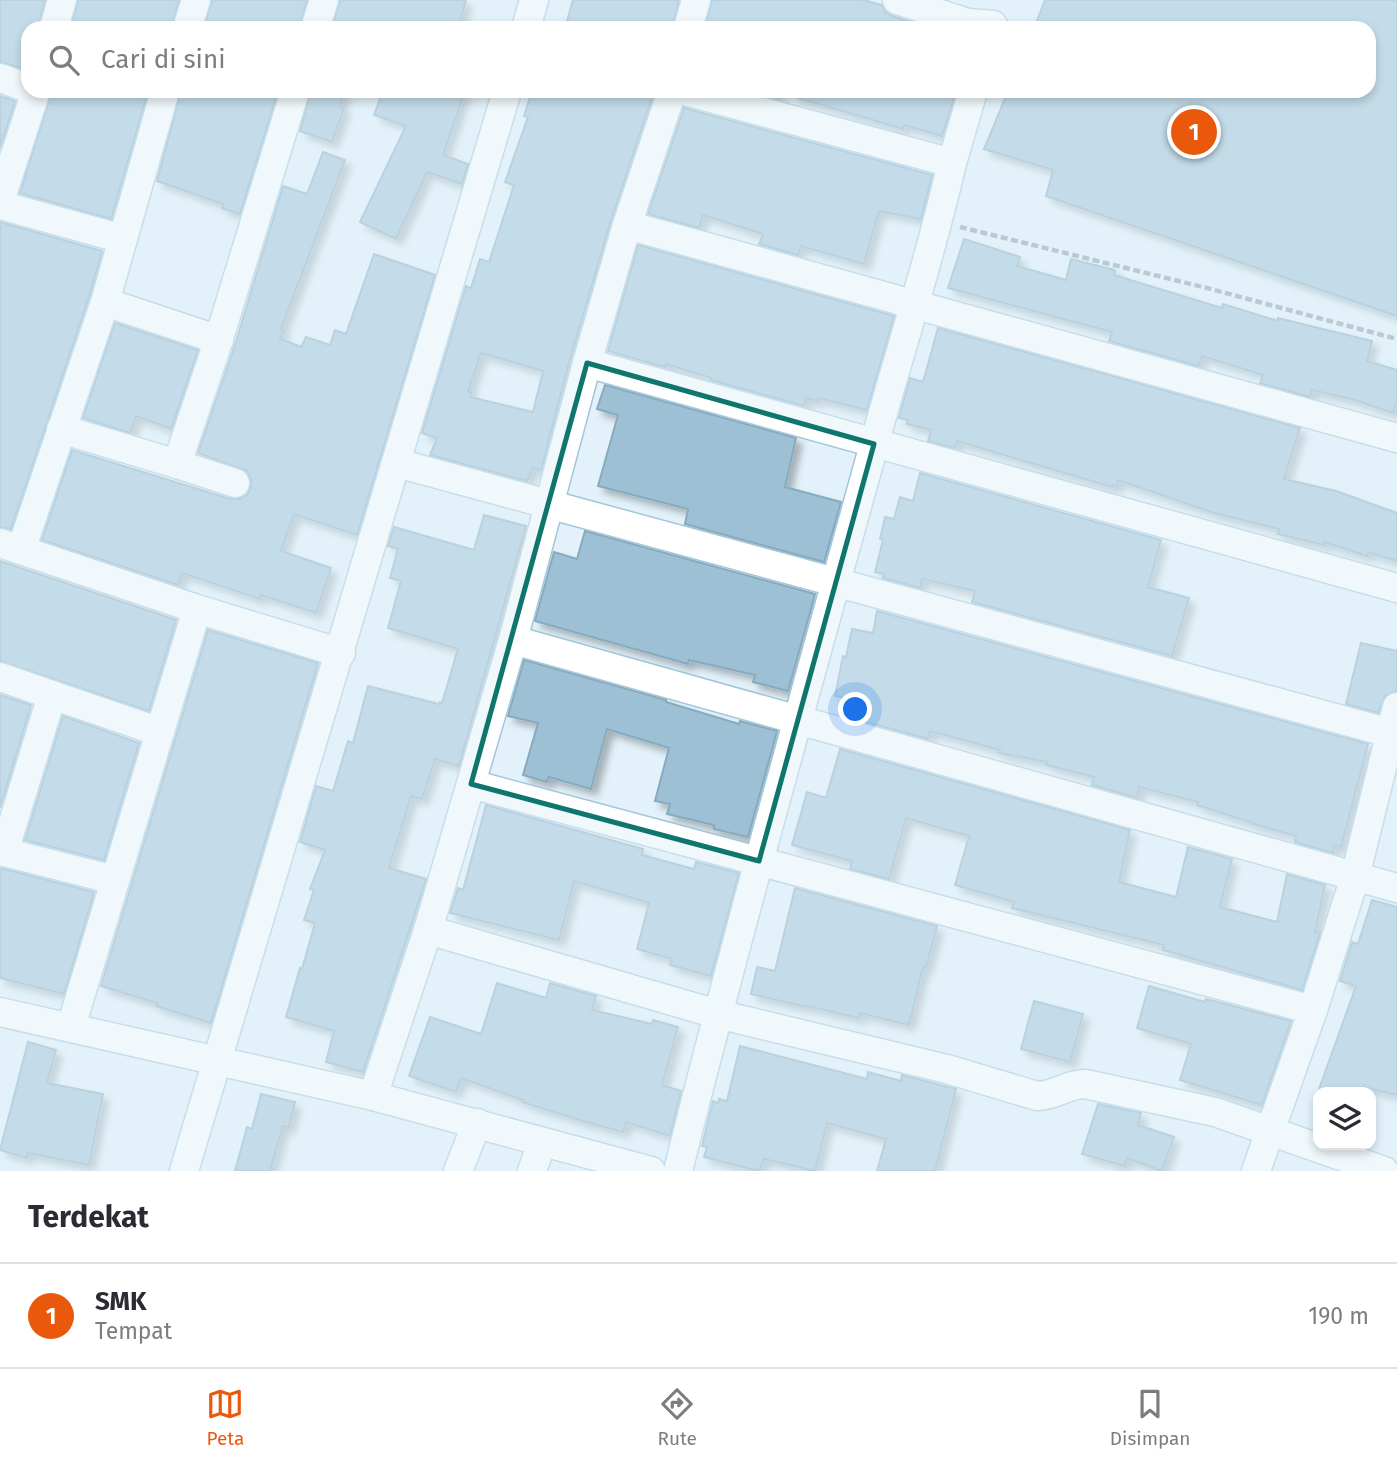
<!DOCTYPE html>
<html lang="id">
<style>
body{margin:0;font-family:"Fira Sans",sans-serif;background:#f7f7f7;color:#2b2b33}
.controls{position:absolute;right:21px;bottom:21px;display:grid;overflow:hidden;border-radius:14px;box-shadow:0 4px 10px #0003}
.controls button{width:63px;height:63px;display:grid;place-items:center;padding:0;border:0;border-bottom:2px solid #e1e1e2;background:#fff;color:#2b2b33;font:35px sans-serif}
.you{position:absolute;left:856px;top:710px;width:24px;height:24px;margin:-18px;border:5px solid #fff;border-radius:50%;background:#1a73e8;box-shadow:0 0 0 10px #1a73e833}
.badge{display:grid;place-items:center;width:46px;height:46px;border-radius:50%;background:#ea580c;color:#fff;font-size:23px;font-weight:700}
.pin{position:absolute;translate:-50% -50%;border:4px solid #fff;box-shadow:0 2px 7px #0006}
.list{margin:0;padding:0;list-style:none}
h2{display:flex;justify-content:space-between;align-items:center;height:91px;margin:0;padding:0 28px;font-size:30px}
h2 small{font-size:23px;font-weight:400;color:#7c7c81}
.list li{display:grid;grid-template-columns:46px 1fr auto;gap:21px;align-items:center;box-sizing:border-box;height:105px;padding:0 28px;border-top:2px solid #e1e1e2}
.list b{display:block;font-size:26px;white-space:nowrap}
.list p{margin:0;font-size:23px;white-space:nowrap;color:#7c7c81}
.list em{font-size:23px;font-style:normal;color:#7c7c81}
.icon{flex:none;width:38px;height:38px;fill:none;stroke:currentColor;stroke-width:2;stroke-linecap:round;stroke-linejoin:round}
.map{position:relative;flex:none;width:1397px;height:1171px;overflow:hidden}
.search{position:absolute;background:#fff;box-shadow:0 4px 10px #0003;left:21px;right:21px;top:21px;height:77px;display:flex;align-items:center;gap:18px;box-sizing:border-box;padding:0 24px;border-radius:21px;color:#7c7c81;font-size:26px}
.sheet{height:196px;background:#fff}
nav{display:flex;justify-content:space-around;align-items:center;box-sizing:border-box;height:98px;border-top:2px solid #e1e1e2;background:#fff;font-size:19px;color:#7c7c81}
nav a{display:grid;justify-items:center;gap:4px}
nav .on{color:#ea580c}
.map>svg:first-child{display:block}
</style>
<div class="map">
<svg width="1397" height="1171" viewBox="0 0 1397 1171">
<defs>
<filter id="shadow"><feDropShadow dx="6" dy="6" stdDeviation="3.5" flood-color="#0004"/></filter>
</defs>
<rect width="100%" height="100%" fill="#e3f2fa"/>
<!-- building -->
<g fill="#9dc0d5" stroke="#87aabe" stroke-width="2" fill-rule="evenodd" filter="url(#shadow)">
<path d="M 0,0 L 45,0 L 38,28 L 28,28 L 28,49 L 22,68 L 0,62 Z"/>
<path d="M 78,0 L 179,0 L 171,28 L 71,28 Z"/>
<path d="M 212,0 L 307,0 L 299,28 L 204,28 Z"/>
<path d="M 340,0 L 466,0 L 458,28 L 332,28 Z"/>
<path d="M 573,0 L 679,0 L 672,28 L 565,28 Z"/>
<path d="M 712,0 L 864,0 L 882,5 L 885,12 L 892,16 L 929,28 L 705,28 Z"/>
<path d="M 1045,0 L 1397,0 L 1397,316 L 1046,196 L 1053,170 L 984,149 L 1008,91 L 1369,91 L 1369,28 L 1034,28 Z"/>
<path d="M 52,91 L 148,91 L 111,219 L 20,193 Z"/>
<path d="M 181,91 L 278,91 L 240,214 L 222,208 L 223,204 L 157,181 Z"/>
<path d="M 311,91 L 344,91 L 340,107 L 344,108 L 332,142 L 300,131 Z"/>
<path d="M 383,91 L 465,91 L 443,155 L 468,164 L 462,184 L 427,172 L 396,239 L 360,222 L 406,126 L 374,115 Z"/>
<path d="M 532,91 L 654,91 L 611,220 L 568,366 L 541,470 L 533,467 L 527,481 L 430,455 L 437,438 L 422,433 L 466,286 L 471,288 L 480,259 L 489,262 L 514,185 L 505,182 L 528,117 L 524,116 ZM 481,353 L 543,371 L 533,412 L 470,397 L 471,392 L 468,391 Z"/>
<path d="M 749,91 L 781,91 L 779,99 Z"/>
<path d="M 793,91 L 956,91 L 942,136 L 904,125 L 903,129 L 792,96 Z"/>
<path d="M 0,96 L 15,101 L 0,148 Z"/>
<path d="M 684,108 L 932,175 L 921,219 L 879,211 L 864,264 L 801,246 L 798,255 L 759,244 L 763,234 L 703,215 L 699,228 L 648,214 Z"/>
<path d="M 323,152 L 345,160 L 281,329 L 283,330 L 280,339 L 301,347 L 306,337 L 330,345 L 335,330 L 346,334 L 374,254 L 435,275 L 357,535 L 294,514 L 281,551 L 331,568 L 316,613 L 261,595 L 260,599 L 182,573 L 178,585 L 42,540 L 72,450 L 230,499 L 239,499 L 247,495 L 251,487 L 251,480 L 247,471 L 198,453 L 235,345 L 283,186 L 307,194 Z"/>
<path d="M 0,222 L 102,251 L 89,297 L 11,529 L 0,527 Z"/>
<path d="M 964,239 L 1020,257 L 1017,266 L 1066,280 L 1071,259 L 1115,270 L 1114,275 L 1222,308 L 1223,304 L 1278,321 L 1278,318 L 1372,341 L 1367,361 L 1397,370 L 1397,401 L 1393,413 L 1363,403 L 1363,402 L 1312,390 L 1310,397 L 1260,383 L 1263,375 L 1202,356 L 1198,366 L 1109,341 L 1112,332 L 948,288 Z"/>
<path d="M 638,245 L 894,316 L 867,410 L 818,398 L 817,401 L 806,398 L 804,406 L 711,380 L 711,378 L 666,364 L 665,367 L 608,351 Z"/>
<path d="M 115,323 L 198,350 L 171,429 L 136,416 L 130,433 L 83,418 Z"/>
<path d="M 938,328 L 1300,428 L 1284,479 L 1336,491 L 1397,513 L 1397,561 L 1368,552 L 1367,556 L 1324,542 L 1324,545 L 1278,534 L 1279,529 L 1214,513 L 1118,480 L 1117,487 L 1113,485 L 1112,487 L 957,441 L 955,448 L 928,441 L 931,430 L 907,424 L 908,420 L 899,418 L 910,378 L 923,382 Z"/>
<path d="M 605,385 L 796,438 L 785,487 L 841,502 L 824,562 L 685,524 L 688,509 L 598,486 L 618,415 L 597,409 Z"/>
<path d="M 920,473 L 1161,540 L 1148,587 L 1189,598 L 1172,656 L 972,602 L 975,591 L 922,579 L 920,588 L 883,578 L 884,574 L 875,572 L 883,540 L 880,539 L 885,517 L 894,519 L 900,497 L 913,501 Z"/>
<path d="M 484,515 L 526,526 L 459,766 L 435,759 L 422,799 L 411,796 L 389,868 L 426,879 L 363,1072 L 326,1062 L 334,1031 L 286,1017 L 300,968 L 302,969 L 315,923 L 304,920 L 314,890 L 310,889 L 325,850 L 300,842 L 316,786 L 333,791 L 348,741 L 353,743 L 368,686 L 439,704 L 440,702 L 442,703 L 458,649 L 388,628 L 401,581 L 390,578 L 398,549 L 388,546 L 394,527 L 474,550 Z"/>
<path d="M 585,531 L 815,594 L 788,691 L 753,682 L 755,675 L 689,660 L 688,664 L 535,621 L 554,552 L 577,559 Z"/>
<path d="M 0,561 L 176,620 L 149,711 L 0,661 Z"/>
<path d="M 877,611 L 1368,744 L 1341,847 L 1334,845 L 1333,853 L 1295,842 L 1296,836 L 1253,824 L 1253,823 L 1197,805 L 1198,802 L 1139,787 L 1137,798 L 1092,785 L 1094,777 L 1046,765 L 1047,762 L 999,753 L 1000,750 L 930,731 L 928,739 L 852,718 L 857,700 L 835,696 L 843,656 L 846,657 L 852,629 L 873,633 Z"/>
<path d="M 208,630 L 318,663 L 211,1023 L 156,1006 L 157,1003 L 101,986 Z"/>
<path d="M 1361,643 L 1397,651 L 1397,691 L 1385,696 L 1378,713 L 1346,704 Z"/>
<path d="M 524,660 L 666,700 L 666,702 L 739,724 L 740,721 L 777,731 L 748,837 L 714,829 L 714,825 L 667,814 L 670,804 L 655,801 L 669,748 L 607,729 L 591,789 L 549,777 L 547,782 L 523,775 L 538,723 L 508,716 Z"/>
<path d="M 0,695 L 31,705 L 0,808 Z"/>
<path d="M 63,716 L 139,743 L 104,860 L 25,840 Z"/>
<path d="M 840,749 L 1130,830 L 1119,882 L 1176,897 L 1188,847 L 1232,859 L 1220,907 L 1277,922 L 1287,874 L 1325,885 L 1315,932 L 1320,933 L 1302,990 L 1163,950 L 1164,945 L 1012,908 L 1014,902 L 955,885 L 969,836 L 906,818 L 889,879 L 850,869 L 852,861 L 792,845 L 807,792 L 826,798 Z"/>
<path d="M 486,805 L 643,849 L 642,855 L 694,869 L 696,862 L 739,873 L 711,976 L 670,965 L 672,959 L 637,949 L 649,903 L 574,881 L 559,940 L 450,913 L 458,888 L 463,890 Z"/>
<path d="M 0,868 L 94,892 L 64,994 L 0,978 Z"/>
<path d="M 795,888 L 937,926 L 926,968 L 923,967 L 909,1025 L 860,1013 L 859,1018 L 807,1006 L 806,1007 L 751,994 L 757,967 L 775,971 Z"/>
<path d="M 1372,900 L 1397,907 L 1397,1095 L 1363,1087 L 1361,1092 L 1318,1092 L 1356,986 L 1340,981 L 1352,942 L 1358,944 Z"/>
<path d="M 497,983 L 546,998 L 550,983 L 596,996 L 592,1010 L 652,1024 L 653,1020 L 678,1027 L 662,1085 L 681,1091 L 670,1136 L 626,1122 L 623,1132 L 586,1122 L 522,1102 L 523,1100 L 461,1078 L 456,1092 L 409,1076 L 430,1017 L 481,1034 Z"/>
<path d="M 1149,986 L 1205,1002 L 1206,999 L 1291,1021 L 1262,1105 L 1180,1080 L 1191,1044 L 1137,1028 Z"/>
<path d="M 1034,1001 L 1083,1014 L 1070,1062 L 1021,1049 Z"/>
<path d="M 28,1042 L 56,1050 L 47,1083 L 103,1094 L 89,1165 L 28,1153 L 27,1158 L 0,1150 Z"/>
<path d="M 740,1046 L 867,1079 L 868,1072 L 901,1081 L 902,1075 L 956,1089 L 935,1171 L 877,1171 L 886,1139 L 827,1123 L 815,1171 L 764,1159 L 759,1171 L 704,1157 L 707,1147 L 702,1146 L 713,1101 L 718,1103 L 719,1099 L 727,1101 Z"/>
<path d="M 261,1094 L 295,1102 L 289,1127 L 283,1126 L 270,1171 L 235,1171 L 247,1127 L 252,1129 Z"/>
<path d="M 1098,1104 L 1141,1113 L 1138,1125 L 1174,1137 L 1162,1171 L 1127,1158 L 1125,1166 L 1082,1154 Z"/>
</g>
<g fill="none" stroke-linecap="round" stroke-linejoin="round">
<!-- minor casing -->
<g stroke="#a2c6da" stroke-width="31">
<g id="minor">
<path d="M 897,0 L 968,23 L 993,25 L 992,28"/>
<path d="M 54,28 L 62,0"/>
<path d="M 187,28 L 196,0"/>
<path d="M 315,28 L 324,0"/>
<path d="M 526,28 L 534,0"/>
<path d="M 688,28 L 696,0"/>
<path d="M 0,78 L 28,88"/>
<path d="M 952,163 L 973,91"/>
<path d="M 0,201 L 36,91"/>
<path d="M 0,205 L 123,239"/>
<path d="M 627,225 L 1397,438"/>
<path d="M 105,302 L 219,340"/>
<path d="M 587,363 L 1397,588"/>
<path d="M 61,429 L 177,464"/>
<path d="M 397,463 L 1390,733"/>
<path d="M 235,483 L 177,464 L 216,348 L 295,91"/>
<path d="M 0,543 L 197,609"/>
<path d="M 21,550 L 105,302 L 165,91"/>
<path d="M 513,640 L 1397,888"/>
<path d="M 0,677 L 52,695"/>
<path d="M 471,784 L 1313,1010"/>
<path d="M 0,851 L 4,852 L 52,695 L 160,732"/>
<path d="M 4,852 L 115,880"/>
<path d="M 428,930 L 717,1014 L 947,1069 L 1037,1096 C 1055,1096 1067,1084 1085,1084 L 1215,1112 L 1384,1171"/>
<path d="M 0,1012 L 373,1096 L 651,1171"/>
<path d="M 71,1027 L 197,609 L 341,653"/>
<path d="M 373,1096 L 428,930 L 513,640 L 587,363 L 627,225 L 672,91"/>
<path d="M 184,1171 L 507,91"/>
<path d="M 458,1171 L 477,1123"/>
<path d="M 532,1171 L 542,1142"/>
<path d="M 678,1171 C 737,934 804,698 869,463 C 896,363 929,264 952,163 L 685,91"/>
<path d="M 1256,1171 L 1313,1010 L 1355,877 L 1397,707"/>
</g>
</g>
<!-- path -->
<path stroke="#8b99a0" stroke-width="4.5" stroke-dasharray="7 3.5" stroke-linecap="butt" d="M 960,227 L 1207,288 L 1397,339"/>
<!-- minor -->
<use href="#minor" stroke="#fff" stroke-width="28"/>
</g>
<!-- marked area -->
<path d="M0 0H1397V1171H0ZM 587,363 L 874,444 L 759,861 L 471,784 Z" fill="#e3f2fa" fill-opacity=".55" fill-rule="evenodd"/>
<path fill="none" stroke="#0f766e" stroke-width="5" stroke-linejoin="round" d="M 587,363 L 874,444 L 759,861 L 471,784 Z"/>
</svg>
<div class="controls">
<button><svg class="icon" aria-label="layers" viewBox="0 0 24 24"><path d="M12 4l9 5-9 5-9-5zM3 14l9 5 9-5"/></svg></button>
</div>
<div class="you"></div>
<div class="pin badge" style="left:1194px;top:132px">1</div>
<div class="search"><svg class="icon" aria-label="search" viewBox="0 0 24 24"><circle cx="10" cy="10" r="6"/><path d="M15 15l6 6"/></svg>Cari di sini</div>
</div>
<section class="sheet">
<h2>Terdekat<small></small></h2>
<ul class="list">
<li><span class="badge">1</span><div><b>SMK</b><p>Tempat</p></div><em>190 m</em></li>
</ul>
</section>
<nav>
<a class="on"><svg class="icon" aria-label="map" viewBox="0 0 24 24"><path d="M3 6l6-2 6 2 6-2v14l-6 2-6-2-6 2zM9 4v14M15 6v14"/></svg>Peta</a>
<a><svg class="icon" aria-label="directions" viewBox="0 0 24 24"><path d="M12 3l9 9-9 9-9-9zM9 14v-3h6M13 9l2 2-2 2"/></svg>Rute</a>
<a><svg class="icon" aria-label="saved" viewBox="0 0 24 24"><path d="M7 4h10v16l-5-4-5 4z"/></svg>Disimpan</a>
</nav>
